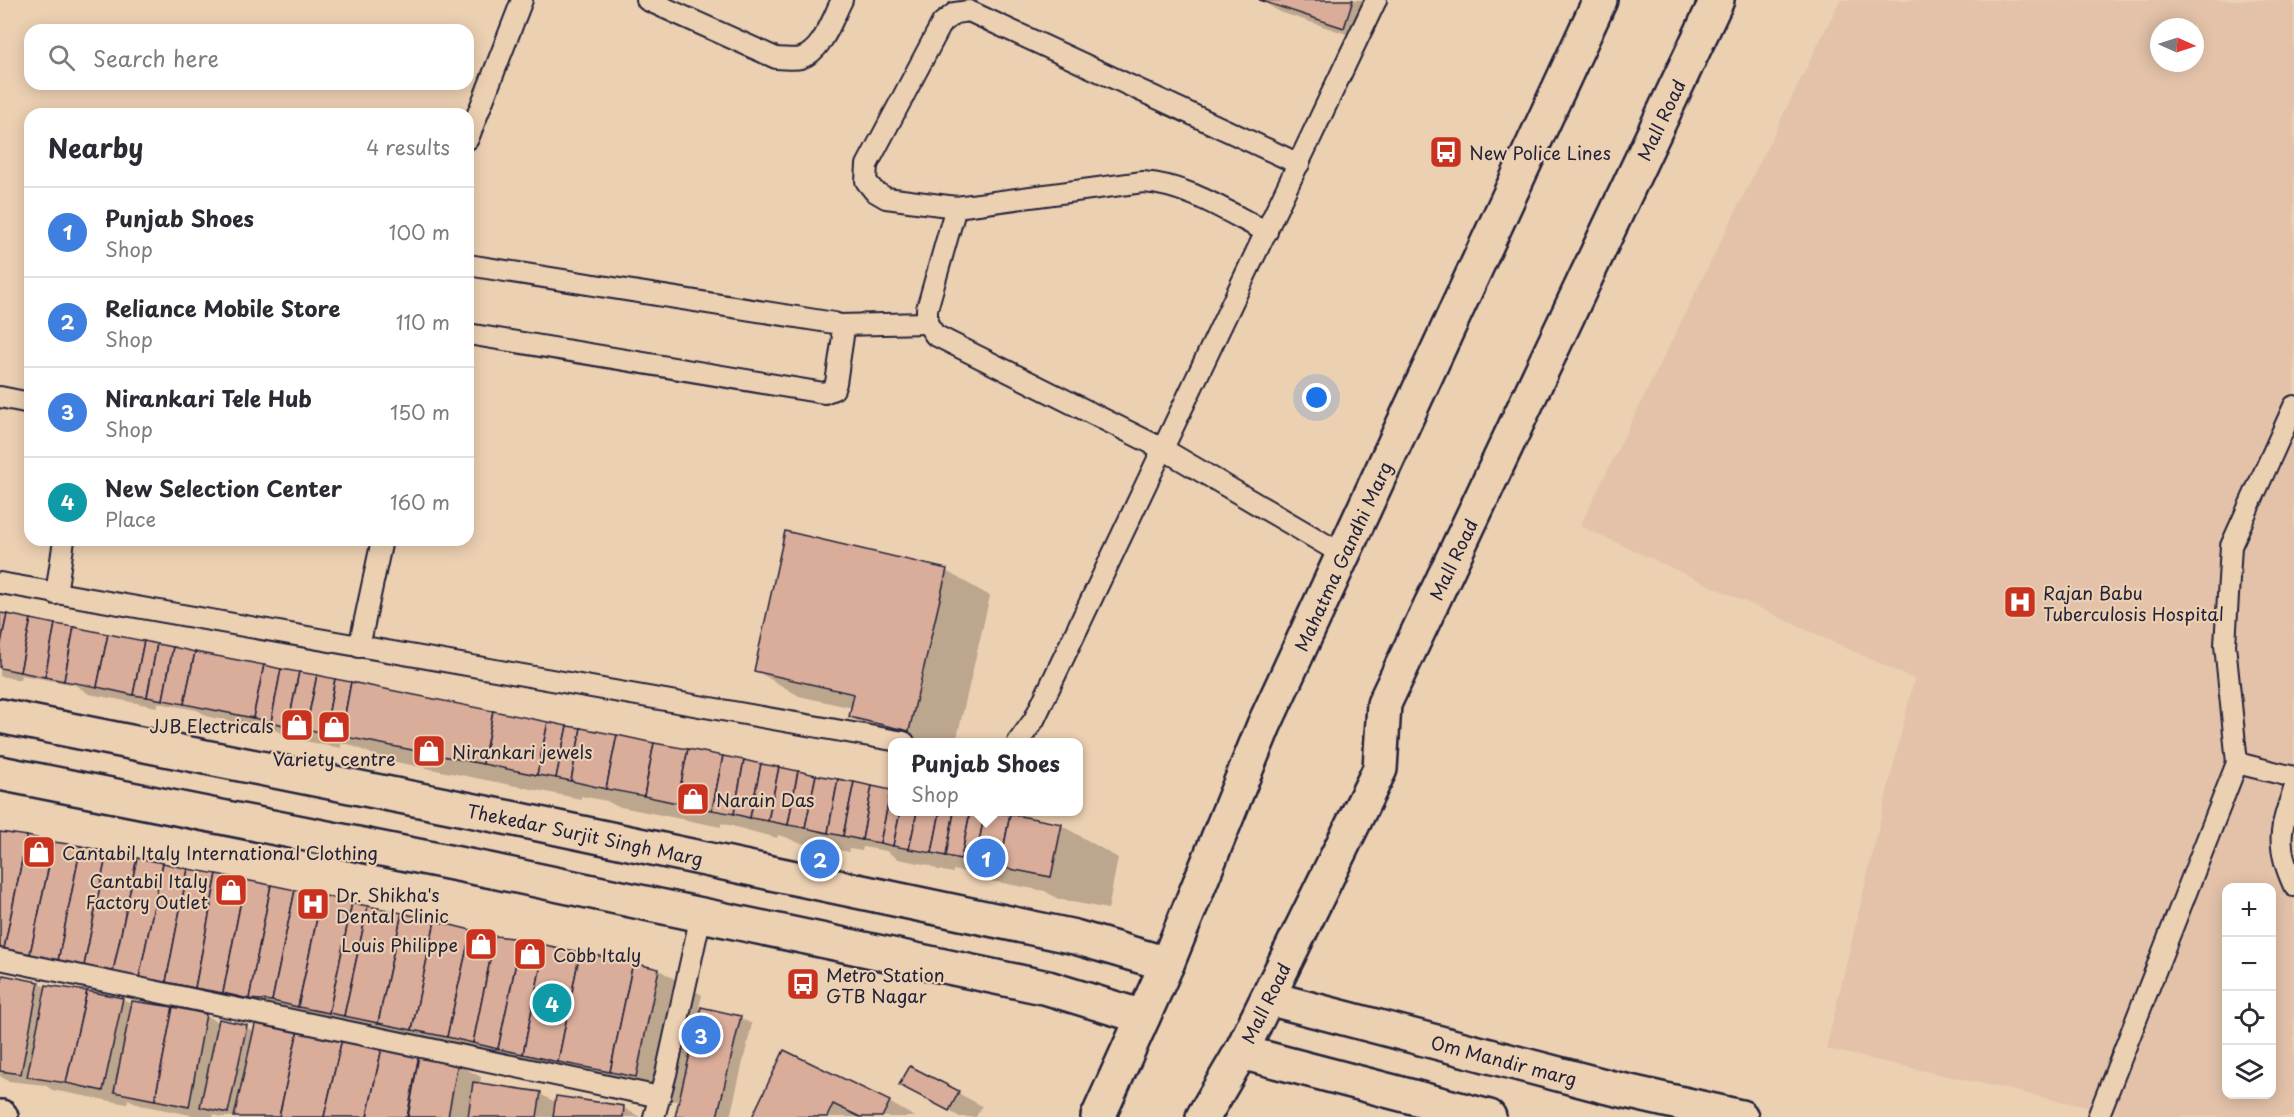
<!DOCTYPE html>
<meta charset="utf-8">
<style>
body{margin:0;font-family:"Playpen Sans",sans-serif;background:#f2f2f3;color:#2b2b33}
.controls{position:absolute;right:18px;bottom:18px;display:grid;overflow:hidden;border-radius:12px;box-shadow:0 3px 15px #0003}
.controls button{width:54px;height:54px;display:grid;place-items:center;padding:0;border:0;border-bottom:2px solid #e1e1e2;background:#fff;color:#2b2b33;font:30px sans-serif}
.compass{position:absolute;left:2150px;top:18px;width:54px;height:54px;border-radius:50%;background:#fff;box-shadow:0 3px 15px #0003;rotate:93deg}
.you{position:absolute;left:1317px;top:398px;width:21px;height:21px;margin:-15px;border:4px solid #fff;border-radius:50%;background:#1a73e8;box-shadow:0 0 0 9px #1a73e833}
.badge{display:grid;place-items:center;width:39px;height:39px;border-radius:50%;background:#ea580c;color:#fff;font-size:20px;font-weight:700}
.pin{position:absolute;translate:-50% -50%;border:3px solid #fff;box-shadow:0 2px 6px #0006}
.popup{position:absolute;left:888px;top:738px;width:195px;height:78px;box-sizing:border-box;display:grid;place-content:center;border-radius:12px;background:#fff;filter:drop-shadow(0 2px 4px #0005);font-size:20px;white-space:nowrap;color:#7c7c81}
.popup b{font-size:22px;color:#2b2b33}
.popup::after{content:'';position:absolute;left:50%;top:100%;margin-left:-12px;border:12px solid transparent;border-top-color:#fff}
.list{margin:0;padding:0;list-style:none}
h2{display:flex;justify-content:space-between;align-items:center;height:78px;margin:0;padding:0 24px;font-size:26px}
h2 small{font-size:20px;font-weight:400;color:#7c7c81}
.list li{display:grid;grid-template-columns:39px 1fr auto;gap:18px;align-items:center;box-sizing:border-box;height:90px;padding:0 24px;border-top:2px solid #e1e1e2}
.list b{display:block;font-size:22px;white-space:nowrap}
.list p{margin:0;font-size:20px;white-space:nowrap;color:#7c7c81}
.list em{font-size:20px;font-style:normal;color:#7c7c81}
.icon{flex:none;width:33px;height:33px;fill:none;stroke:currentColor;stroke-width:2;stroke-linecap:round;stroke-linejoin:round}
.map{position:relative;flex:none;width:2294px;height:1117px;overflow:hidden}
.search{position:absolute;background:#fff;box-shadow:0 3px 15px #0003;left:24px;top:24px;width:450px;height:66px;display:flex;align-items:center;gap:15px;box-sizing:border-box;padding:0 21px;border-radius:18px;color:#7c7c81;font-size:22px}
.panel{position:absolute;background:#fff;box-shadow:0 3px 15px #0003;left:24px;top:108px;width:450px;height:438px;border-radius:18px}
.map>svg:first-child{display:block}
</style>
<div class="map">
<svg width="2294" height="1117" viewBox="0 0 2294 1117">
<rect width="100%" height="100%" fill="#ecd0b2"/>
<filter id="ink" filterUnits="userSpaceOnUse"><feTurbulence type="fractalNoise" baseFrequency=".0167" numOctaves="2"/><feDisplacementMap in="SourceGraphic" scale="12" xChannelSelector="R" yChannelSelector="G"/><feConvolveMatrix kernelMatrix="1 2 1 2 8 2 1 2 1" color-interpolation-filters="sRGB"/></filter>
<g filter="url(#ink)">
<!-- built -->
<path fill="#e3c2a9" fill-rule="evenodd" d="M 1840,0 L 2294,0 L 2294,1117 L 2132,1117 L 1826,1049 L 1914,679 L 1580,526 ZM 2159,27 L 2195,27 L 2195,63 L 2159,63 ZM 2226,888 L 2272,888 L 2272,1094 L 2226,1094 Z"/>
<!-- shadow -->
<g fill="#0003">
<path d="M 1260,0 L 1370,0 L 1379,5 L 1368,41 L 1280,12 Z"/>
<path d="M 946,571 L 990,596 L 956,742 L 894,742 L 851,717 L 853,708 L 799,696 L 755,670 Z"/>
<path d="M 0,614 L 893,792 L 893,812 L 991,812 L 1061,825 L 1118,858 L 1108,909 L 1058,899 L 1045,891 L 991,881 L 982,875 L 953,870 L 953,873 L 938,870 L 929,865 L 898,859 L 886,851 L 863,847 L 862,851 L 849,849 L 849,852 L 796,842 L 786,837 L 778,835 L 777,838 L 721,823 L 721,827 L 616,806 L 607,801 L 581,796 L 581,799 L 386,760 L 348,744 L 341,744 L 341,748 L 289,738 L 278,731 L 209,717 L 197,710 L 158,703 L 157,707 L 89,694 L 75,685 L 21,675 L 20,680 L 0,676 Z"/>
<path d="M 0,833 L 659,970 L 702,995 L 699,1008 L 740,1018 L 752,1024 L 730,1117 L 677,1117 L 680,1102 L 604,1086 L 568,1067 L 566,1078 L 457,1064 L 481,1077 L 480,1084 L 540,1094 L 557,1103 L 624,1108 L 640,1117 L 220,1117 L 214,1114 L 213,1117 L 201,1117 L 140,1105 L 128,1099 L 127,1104 L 52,1090 L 45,1085 L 8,1081 L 0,1076 L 0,996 L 38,983 L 47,988 L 122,999 L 133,1006 L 205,1015 L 219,1023 L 246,1027 L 255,1032 L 258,1021 L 0,968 Z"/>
<path d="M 784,1052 L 889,1102 L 915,1117 L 754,1117 Z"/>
<path d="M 911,1068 L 982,1106 L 976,1117 L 960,1117 L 901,1085 Z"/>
</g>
<!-- building -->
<g fill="#daac9a" stroke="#22223b" stroke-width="1.5">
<path d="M 1259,0 L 1353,0 L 1344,28 Z"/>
<path d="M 785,531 L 947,569 L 909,731 L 849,717 L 854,694 L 754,671 Z"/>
<path d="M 0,613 L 7,614 L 0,648 Z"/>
<path d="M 7,614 L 31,619 L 20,672 L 0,668 L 0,648 Z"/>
<path d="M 31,619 L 55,624 L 45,677 L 20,672 Z"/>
<path d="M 55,624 L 74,627 L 64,681 L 45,677 Z"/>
<path d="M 74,627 L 108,634 L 97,687 L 64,681 Z"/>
<path d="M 108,634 L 144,641 L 133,695 L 97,687 Z"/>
<path d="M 144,641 L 157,644 L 147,697 L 133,695 Z"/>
<path d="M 157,644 L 173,647 L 163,700 L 147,697 Z"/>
<path d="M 173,647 L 195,652 L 184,704 L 163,700 Z"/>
<path d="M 195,652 L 264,665 L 253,718 L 184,704 Z"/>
<path d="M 264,665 L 281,669 L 271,722 L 253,718 Z"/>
<path d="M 281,669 L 299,672 L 288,726 L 271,722 Z"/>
<path d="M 299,672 L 317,675 L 306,729 L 288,726 Z"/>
<path d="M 317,675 L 335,679 L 325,733 L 306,729 Z"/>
<path d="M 335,679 L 351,682 L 341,736 L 325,733 Z"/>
<path d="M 351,682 L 493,711 L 483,764 L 341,736 Z"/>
<path d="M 493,711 L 548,722 L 537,775 L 483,764 Z"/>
<path d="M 548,722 L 567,726 L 556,778 L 537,775 Z"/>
<path d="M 567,726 L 581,728 L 571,781 L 556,778 Z"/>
<path d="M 581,728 L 617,735 L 606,789 L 571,781 Z"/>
<path d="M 617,735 L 654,743 L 644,796 L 606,789 Z"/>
<path d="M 654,743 L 688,749 L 677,803 L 644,796 Z"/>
<path d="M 688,749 L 723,756 L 712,810 L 677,803 Z"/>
<path d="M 723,756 L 744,760 L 734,814 L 712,810 Z"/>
<path d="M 744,760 L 761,764 L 750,818 L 734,814 Z"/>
<path d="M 761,764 L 779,767 L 768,821 L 750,818 Z"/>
<path d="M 779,767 L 798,771 L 788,825 L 768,821 Z"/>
<path d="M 798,771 L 816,775 L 805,828 L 788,825 Z"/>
<path d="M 816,775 L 838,779 L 828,833 L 805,828 Z"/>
<path d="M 838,779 L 854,782 L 843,836 L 828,833 Z"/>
<path d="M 854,782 L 872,786 L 862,840 L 843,836 Z"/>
<path d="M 872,786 L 891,790 L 880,843 L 862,840 Z"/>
<path d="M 891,790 L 893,791 L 893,812 L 900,812 L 893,846 L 880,843 Z"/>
<path d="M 900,812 L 917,812 L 909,849 L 893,846 Z"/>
<path d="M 917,812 L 940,812 L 932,853 L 909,849 Z"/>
<path d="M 940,812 L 954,812 L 946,856 L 932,853 Z"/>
<path d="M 954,812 L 970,812 L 961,859 L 946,856 Z"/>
<path d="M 970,812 L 985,812 L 975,862 L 961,859 Z"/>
<path d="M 985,812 L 1010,814 L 1000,867 L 975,862 Z"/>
<path d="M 1010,814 L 1062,824 L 1051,877 L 1000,867 Z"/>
<path d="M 0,832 L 27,836 L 4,949 L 0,948 Z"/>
<path d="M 27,836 L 54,842 L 30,954 L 4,949 Z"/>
<path d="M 54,842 L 81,846 L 58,961 L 30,954 Z"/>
<path d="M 81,846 L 107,852 L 84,966 L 58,961 Z"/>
<path d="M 107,852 L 137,858 L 113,972 L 84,966 Z"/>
<path d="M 137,858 L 163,863 L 139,978 L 113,972 Z"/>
<path d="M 163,863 L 188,869 L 166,982 L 139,978 Z"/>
<path d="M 188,869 L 217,874 L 195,988 L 166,982 Z"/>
<path d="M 217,874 L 245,880 L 223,993 L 195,988 Z"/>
<path d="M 245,880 L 271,885 L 249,999 L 223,993 Z"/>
<path d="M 271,885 L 295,890 L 272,1001 L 249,999 Z"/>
<path d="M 295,890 L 322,895 L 298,1007 L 272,1001 Z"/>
<path d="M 322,895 L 352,903 L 329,1013 L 298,1007 Z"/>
<path d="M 352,903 L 368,906 L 344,1016 L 329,1013 Z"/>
<path d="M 368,906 L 402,913 L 378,1023 L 344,1016 Z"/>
<path d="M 402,913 L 435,921 L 412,1030 L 378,1023 Z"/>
<path d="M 435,921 L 471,930 L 447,1037 L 412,1030 Z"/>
<path d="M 471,930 L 495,936 L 473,1043 L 447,1037 Z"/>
<path d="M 495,936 L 521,939 L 498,1049 L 473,1043 Z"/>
<path d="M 521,939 L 545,945 L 523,1054 L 498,1049 Z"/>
<path d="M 545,945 L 580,952 L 558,1062 L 523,1054 Z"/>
<path d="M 580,952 L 633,963 L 610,1072 L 558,1062 Z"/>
<path d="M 633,963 L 659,969 L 636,1077 L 610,1072 Z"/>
<path d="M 3,975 L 39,982 L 21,1074 L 0,1071 L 0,989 Z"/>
<path d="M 46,985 L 87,991 L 66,1083 L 27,1077 Z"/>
<path d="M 87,991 L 123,998 L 103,1091 L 66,1083 Z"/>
<path d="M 132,1001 L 173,1007 L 155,1100 L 114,1092 Z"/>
<path d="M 173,1007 L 206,1014 L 189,1107 L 155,1100 Z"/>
<path d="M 701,1007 L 741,1016 L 717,1117 L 675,1117 Z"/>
<path d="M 219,1019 L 247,1025 L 228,1113 L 200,1107 Z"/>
<path d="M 256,1020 L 298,1030 L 279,1117 L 234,1117 Z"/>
<path d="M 298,1030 L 342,1039 L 324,1117 L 279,1117 Z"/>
<path d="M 342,1039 L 382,1048 L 367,1117 L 324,1117 Z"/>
<path d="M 382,1048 L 419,1055 L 407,1117 L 367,1117 Z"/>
<path d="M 784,1050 L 890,1101 L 882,1117 L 860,1117 L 833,1104 L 827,1117 L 752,1117 Z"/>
<path d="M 419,1055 L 458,1062 L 448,1117 L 408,1117 Z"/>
<path d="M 910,1066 L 959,1091 L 949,1111 L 899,1085 Z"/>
<path d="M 473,1082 L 541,1092 L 537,1117 L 468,1117 Z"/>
<path d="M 556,1096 L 624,1106 L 623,1117 L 553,1117 Z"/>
</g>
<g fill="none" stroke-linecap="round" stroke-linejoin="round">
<!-- lane casing -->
<g stroke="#22223b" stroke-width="24">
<g id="lane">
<path d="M 647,0 L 776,58 C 784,58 794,60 801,58 C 823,51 832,19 842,0"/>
<path d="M 468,139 L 522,0"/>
<path d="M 956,207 L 927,309 L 927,323 L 935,335 L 1163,449 L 1342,554"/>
<path d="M 1267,232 C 1227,212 1188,185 1143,182 L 956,207 L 886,198 L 874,191 L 866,181 L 867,165 L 942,23 L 955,13 L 969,11 L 1299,164"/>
<path d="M 468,265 L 834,323 L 839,325 L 843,336 L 836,383 L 834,389 L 824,393 L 468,334"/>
<path d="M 839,325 L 927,323"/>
<path d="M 0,397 L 30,403"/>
<path d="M 0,583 L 904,742"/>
<path d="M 56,594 L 64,540"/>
<path d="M 359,647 L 382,540"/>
<path d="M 1018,742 L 1034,720 L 1376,0"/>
<path d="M 2237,763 L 2225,645 L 2231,546 L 2294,406"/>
<path d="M 2294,789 C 2280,829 2275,845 2294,886"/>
<path d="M 0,959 L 660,1097"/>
<path d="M 654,1117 L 666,1074 L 701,915"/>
<path d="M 2098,1117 L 2237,763 L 2294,777"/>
</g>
</g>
<!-- street casing -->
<g stroke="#22223b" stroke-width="38">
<path id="street" d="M 0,1117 L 1,1117"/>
</g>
<!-- secondary casing -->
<g stroke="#22223b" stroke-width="38">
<g id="secondary">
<path id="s1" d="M 0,716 L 520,820 L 1075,937 L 1167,964"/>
<path d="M 0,773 L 493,871 L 1048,988 L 1143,1017"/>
<path id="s2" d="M 1268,998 L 1608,1087 L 1741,1117"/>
<path d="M 1241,1052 L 1489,1117"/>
</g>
</g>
<!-- primary casing -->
<g stroke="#22223b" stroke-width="38">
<g id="primary">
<path id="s3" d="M 1098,1117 L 1167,964 L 1264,725 L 1600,0"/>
<path id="s4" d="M 1203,1117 L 1241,1052 L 1380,769 L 1384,704 L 1717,0"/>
</g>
</g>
<!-- lane -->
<use href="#lane" stroke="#ecd0b2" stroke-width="20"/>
<!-- street -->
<use href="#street" stroke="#ecd0b2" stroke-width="33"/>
<!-- secondary -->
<use href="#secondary" stroke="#ecd0b2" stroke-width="33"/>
<!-- primary -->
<use href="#primary" stroke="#ecd0b2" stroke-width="33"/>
</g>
</g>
<!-- icons -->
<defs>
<g id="bus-square" transform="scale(1.725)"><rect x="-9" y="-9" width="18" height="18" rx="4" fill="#c8321e" stroke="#ecd0b2"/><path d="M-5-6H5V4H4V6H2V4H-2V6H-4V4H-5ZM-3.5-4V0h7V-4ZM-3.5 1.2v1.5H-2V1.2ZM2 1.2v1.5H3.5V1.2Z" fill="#fff"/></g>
<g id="hospital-square" transform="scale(1.725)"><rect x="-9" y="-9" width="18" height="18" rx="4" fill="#c8321e" stroke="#ecd0b2"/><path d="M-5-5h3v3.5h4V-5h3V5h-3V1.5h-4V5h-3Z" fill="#fff"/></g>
<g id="shop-square" transform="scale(1.725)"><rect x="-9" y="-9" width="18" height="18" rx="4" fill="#c8321e" stroke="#ecd0b2"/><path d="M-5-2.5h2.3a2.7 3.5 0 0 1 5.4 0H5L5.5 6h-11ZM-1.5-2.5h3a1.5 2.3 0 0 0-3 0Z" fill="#fff"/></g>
</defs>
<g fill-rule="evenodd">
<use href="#bus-square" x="1446" y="152"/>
<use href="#hospital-square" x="2020" y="602"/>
<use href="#shop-square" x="297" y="725"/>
<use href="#shop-square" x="334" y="727"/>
<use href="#shop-square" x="429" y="751"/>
<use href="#shop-square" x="693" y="799"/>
<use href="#shop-square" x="39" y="852"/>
<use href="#shop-square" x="231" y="890"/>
<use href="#hospital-square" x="313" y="904"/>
<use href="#shop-square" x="481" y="944"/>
<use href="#shop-square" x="530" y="954"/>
<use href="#bus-square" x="803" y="984"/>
</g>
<g text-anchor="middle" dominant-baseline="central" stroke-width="4.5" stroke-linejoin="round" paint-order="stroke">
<!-- street labels -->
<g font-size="18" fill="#22223b" stroke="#ecd0b2">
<text stroke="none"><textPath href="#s4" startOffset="1102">Mall Road</textPath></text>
<text stroke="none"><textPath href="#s3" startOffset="612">Mahatma Gandhi Marg</textPath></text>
<text stroke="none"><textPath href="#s4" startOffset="616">Mall Road</textPath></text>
<text stroke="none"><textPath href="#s1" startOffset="597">Thekedar Surjit Singh Marg</textPath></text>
<text stroke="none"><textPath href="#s4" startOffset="130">Mall Road</textPath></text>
<text stroke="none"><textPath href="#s2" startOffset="244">Om Mandir marg</textPath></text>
</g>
<!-- poi labels -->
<g font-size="18" fill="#22223b" stroke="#ecd0b2" text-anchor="start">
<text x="1469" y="152">New Police Lines</text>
<text x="2043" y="592">Rajan Babu<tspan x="2043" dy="21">Tuberculosis Hospital</tspan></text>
<text x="274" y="725" text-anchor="end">JJB Electricals</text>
<text x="452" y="751">Nirankari jewels</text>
<text x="334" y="758" text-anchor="middle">Variety centre</text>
<text x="716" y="799">Narain Das</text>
<text x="62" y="852">Cantabil Italy International Clothing</text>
<text x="208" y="880" text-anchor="end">Cantabil Italy<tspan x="208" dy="21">Factory Outlet</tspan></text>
<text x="336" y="894">Dr. Shikha's<tspan x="336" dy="21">Dental Clinic</tspan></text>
<text x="458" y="944" text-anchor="end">Louis Philippe</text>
<text x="553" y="954">Cobb Italy</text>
<text x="826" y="974">Metro Station<tspan x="826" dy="21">GTB Nagar</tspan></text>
</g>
</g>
</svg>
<div class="controls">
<button>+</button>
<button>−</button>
<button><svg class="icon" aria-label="locate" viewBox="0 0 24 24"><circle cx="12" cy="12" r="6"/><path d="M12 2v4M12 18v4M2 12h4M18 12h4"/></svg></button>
<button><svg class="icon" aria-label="layers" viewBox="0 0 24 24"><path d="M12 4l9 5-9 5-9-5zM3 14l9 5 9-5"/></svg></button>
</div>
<svg class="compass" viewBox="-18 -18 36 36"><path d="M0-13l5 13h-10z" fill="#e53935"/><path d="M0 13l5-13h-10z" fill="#7c7c81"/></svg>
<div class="you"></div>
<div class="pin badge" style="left:986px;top:858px;background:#3f7fe0">1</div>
<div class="popup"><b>Punjab Shoes</b>Shop</div>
<div class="pin badge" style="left:820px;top:859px;background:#3f7fe0">2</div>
<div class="pin badge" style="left:701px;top:1035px;background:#3f7fe0">3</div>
<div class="pin badge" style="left:552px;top:1003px;background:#0f9aa8">4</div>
<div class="search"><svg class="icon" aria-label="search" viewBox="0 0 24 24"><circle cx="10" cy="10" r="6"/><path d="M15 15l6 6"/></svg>Search here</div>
<section class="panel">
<h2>Nearby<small>4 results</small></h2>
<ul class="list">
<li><span class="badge" style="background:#3f7fe0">1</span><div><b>Punjab Shoes</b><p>Shop</p></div><em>100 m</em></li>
<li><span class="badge" style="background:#3f7fe0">2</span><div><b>Reliance Mobile Store</b><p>Shop</p></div><em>110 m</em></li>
<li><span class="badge" style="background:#3f7fe0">3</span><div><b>Nirankari Tele Hub</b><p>Shop</p></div><em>150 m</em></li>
<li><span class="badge" style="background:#0f9aa8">4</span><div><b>New Selection Center</b><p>Place</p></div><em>160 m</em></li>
</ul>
</section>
</div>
